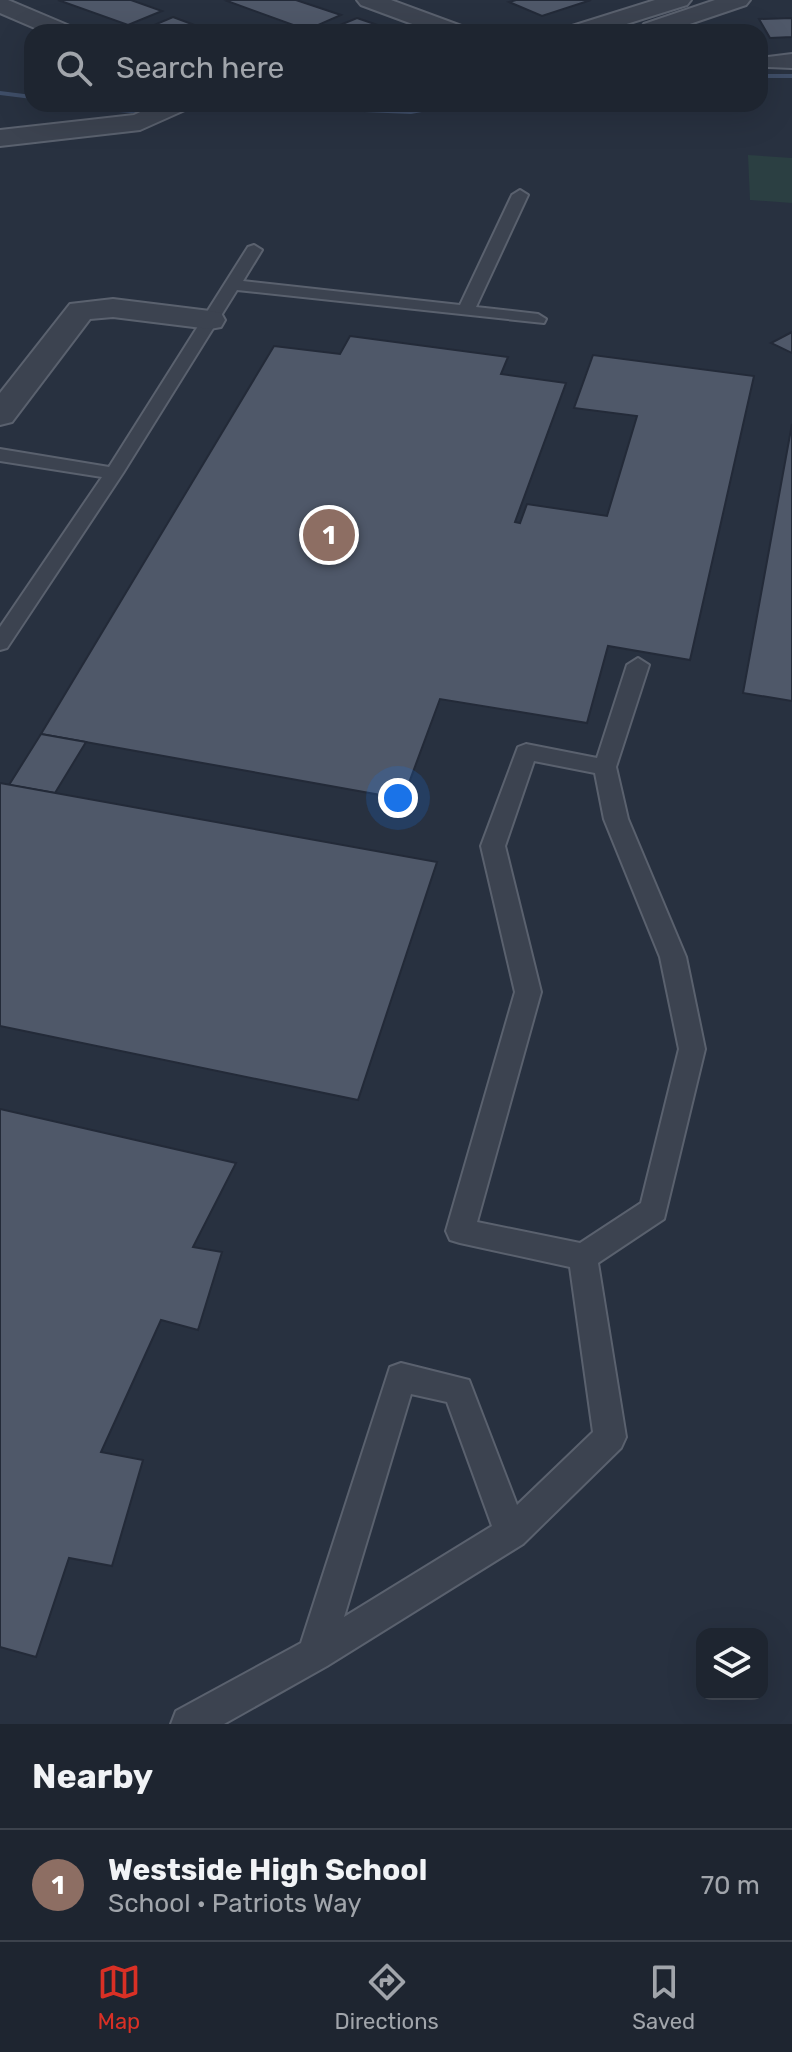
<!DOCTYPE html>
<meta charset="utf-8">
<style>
body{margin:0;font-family:Rubik,sans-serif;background:#2b313c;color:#f1f3f6}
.controls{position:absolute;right:24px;bottom:24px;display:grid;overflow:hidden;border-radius:16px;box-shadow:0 8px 32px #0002}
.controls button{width:72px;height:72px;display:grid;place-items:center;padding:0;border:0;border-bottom:2px solid #3c424c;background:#1e2530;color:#f1f3f6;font:40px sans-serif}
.you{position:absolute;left:398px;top:798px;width:28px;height:28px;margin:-20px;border:6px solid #fff;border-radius:50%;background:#1a73e8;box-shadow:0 0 0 12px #1a73e833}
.badge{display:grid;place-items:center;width:52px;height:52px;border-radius:50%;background:#d93025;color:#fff;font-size:26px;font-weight:700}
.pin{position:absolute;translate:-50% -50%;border:4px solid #fff;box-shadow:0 2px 8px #0006}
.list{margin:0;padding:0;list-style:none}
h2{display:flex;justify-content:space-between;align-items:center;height:104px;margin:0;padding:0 32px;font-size:34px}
h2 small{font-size:26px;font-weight:400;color:#a1a5ab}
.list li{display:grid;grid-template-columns:52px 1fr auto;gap:24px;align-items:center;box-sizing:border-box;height:112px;padding:0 32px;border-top:2px solid #3c424c}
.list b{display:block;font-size:30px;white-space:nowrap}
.list p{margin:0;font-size:26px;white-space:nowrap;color:#a1a5ab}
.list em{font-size:26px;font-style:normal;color:#a1a5ab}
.icon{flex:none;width:44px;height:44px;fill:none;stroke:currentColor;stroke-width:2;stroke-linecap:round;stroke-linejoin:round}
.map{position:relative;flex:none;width:792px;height:1724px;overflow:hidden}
.search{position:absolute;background:#1e2530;box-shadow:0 8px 32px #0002;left:24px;right:24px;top:24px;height:88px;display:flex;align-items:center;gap:20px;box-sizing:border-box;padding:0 28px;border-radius:24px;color:#a1a5ab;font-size:30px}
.sheet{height:216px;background:#1e2530}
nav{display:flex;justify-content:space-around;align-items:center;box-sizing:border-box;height:112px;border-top:2px solid #3c424c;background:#1e2530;font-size:22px;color:#a1a5ab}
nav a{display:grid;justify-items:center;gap:4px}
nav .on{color:#d93025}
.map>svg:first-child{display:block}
</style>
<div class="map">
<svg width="792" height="1724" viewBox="0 0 792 1724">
<rect width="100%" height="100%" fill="#283140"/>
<!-- green -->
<path fill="#2b3f42" d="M 748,155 L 792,158 L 792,203 L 750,200 Z"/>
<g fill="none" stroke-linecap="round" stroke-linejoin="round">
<!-- stream -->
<g fill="#3f4e68" fill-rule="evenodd">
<rect x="760" y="74" width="32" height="4"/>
<path d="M 0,91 L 32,95 L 32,99 L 0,95 Z"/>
<path d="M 72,104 L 149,109 L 207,104 L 283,104 L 411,110 L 446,104 L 465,104 L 411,114 L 224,106 L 185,112 L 131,113 L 94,110 Z"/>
</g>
</g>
<!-- building -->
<g fill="#4f5869" stroke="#232a38" stroke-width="2">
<path d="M 58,0 L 131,0 L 162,11 L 128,25 Z"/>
<path d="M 231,0 L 296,0 L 341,15 L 307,30 L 227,1 Z"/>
<path d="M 516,0 L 591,0 L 542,16 L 509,2 Z"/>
<path d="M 173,17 L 213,32 L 140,31 Z"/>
<path d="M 357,18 L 398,32 L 323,32 Z"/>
<path d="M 792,18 L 792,37 L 770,38 L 759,19 Z"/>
<path d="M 792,332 L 792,353 L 771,343 Z"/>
<path d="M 350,336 L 508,357 L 501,374 L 566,383 L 515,522 L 520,523 L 527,504 L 607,516 L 637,416 L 574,408 L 593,355 L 754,376 L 690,660 L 608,646 L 587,723 L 440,699 L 403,799 L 41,734 L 274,346 L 340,354 Z"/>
<path d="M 792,424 L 792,701 L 743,693 Z"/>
<path d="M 41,734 L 86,742 L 55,793 L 9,785 Z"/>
<path d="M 0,783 L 437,862 L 358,1100 L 0,1026 Z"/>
<path d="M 0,1109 L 236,1163 L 193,1247 L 222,1252 L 198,1330 L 161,1320 L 101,1452 L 143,1460 L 112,1566 L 69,1558 L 36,1657 L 0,1647 Z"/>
</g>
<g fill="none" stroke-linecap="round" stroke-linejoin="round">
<!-- service casing -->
<g stroke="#5a616e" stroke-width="4">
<g id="service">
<path d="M 520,190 L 528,195 L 476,307 L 538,314 L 546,319 L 544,323 L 237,290 L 123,473 L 7,648 L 0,650 L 0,627 L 102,477 L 0,461 L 0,449 L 109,467 L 248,247 L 254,245 L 262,250 L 243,281 L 460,305 L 512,195 Z"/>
<path d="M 638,658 L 649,665 L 616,767 L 628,819 L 686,957 L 705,1049 L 664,1219 L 598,1263 L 626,1437 L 621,1448 L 523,1544 L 327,1666 L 224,1724 L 171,1724 L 176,1711 L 301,1643 L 390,1367 L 401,1363 L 469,1380 L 517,1505 L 593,1432 L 570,1267 L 460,1243 L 450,1240 L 446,1231 L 515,992 L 481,846 L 518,747 L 526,744 L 597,758 L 627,665 ZM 534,761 L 595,773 L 604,819 L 660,957 L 679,1049 L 641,1203 L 580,1243 L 477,1222 L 541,992 L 505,846 ZM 411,1394 L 447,1402 L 492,1526 L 344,1617 Z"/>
</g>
</g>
<!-- minor casing -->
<g stroke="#5a616e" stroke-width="4">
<g id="minor">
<path d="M 0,0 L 8,0 L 72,27 L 76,32 L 44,32 L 0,13 Z"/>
<path d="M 357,0 L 391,0 L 464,27 L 468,32 L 434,32 L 361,5 Z"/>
<path d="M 655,0 L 691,0 L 687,5 L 601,32 L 565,32 L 569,27 Z"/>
<path d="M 715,0 L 750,0 L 746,5 L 666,32 L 642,32 L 640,29 L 644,24 Z"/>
<path d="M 792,54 L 792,68 L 768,67 L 765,62 L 768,57 Z"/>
<path d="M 157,104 L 191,104 L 187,109 L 140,130 L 0,146 L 0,130 L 134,115 Z"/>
<path d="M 394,104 L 426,104 L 422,109 L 398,109 Z"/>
<path d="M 113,299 L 210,311 L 221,313 L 225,320 L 221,327 L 210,329 L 113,317 L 90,319 L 12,422 L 0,425 L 0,393 L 70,304 Z"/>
</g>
</g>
<!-- service -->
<use href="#service" fill="#3c4350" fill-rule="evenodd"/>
<!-- minor -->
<use href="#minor" fill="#3c4350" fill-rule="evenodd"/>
</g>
</svg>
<div class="controls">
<button><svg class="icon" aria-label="layers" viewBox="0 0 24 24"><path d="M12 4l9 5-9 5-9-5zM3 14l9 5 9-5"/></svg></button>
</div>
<div class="you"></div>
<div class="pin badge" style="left:329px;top:535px;background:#8d6e63">1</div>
<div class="search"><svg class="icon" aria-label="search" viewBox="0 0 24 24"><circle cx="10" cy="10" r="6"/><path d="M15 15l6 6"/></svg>Search here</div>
</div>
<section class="sheet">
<h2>Nearby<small></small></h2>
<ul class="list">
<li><span class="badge" style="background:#8d6e63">1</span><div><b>Westside High School</b><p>School · Patriots Way</p></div><em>70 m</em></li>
</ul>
</section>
<nav>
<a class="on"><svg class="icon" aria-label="map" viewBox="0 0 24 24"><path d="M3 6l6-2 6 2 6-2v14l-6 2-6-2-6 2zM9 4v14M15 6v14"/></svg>Map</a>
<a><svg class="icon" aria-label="directions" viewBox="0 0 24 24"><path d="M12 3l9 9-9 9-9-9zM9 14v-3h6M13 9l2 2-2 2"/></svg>Directions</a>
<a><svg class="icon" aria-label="saved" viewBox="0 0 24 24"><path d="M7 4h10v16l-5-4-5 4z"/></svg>Saved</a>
</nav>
